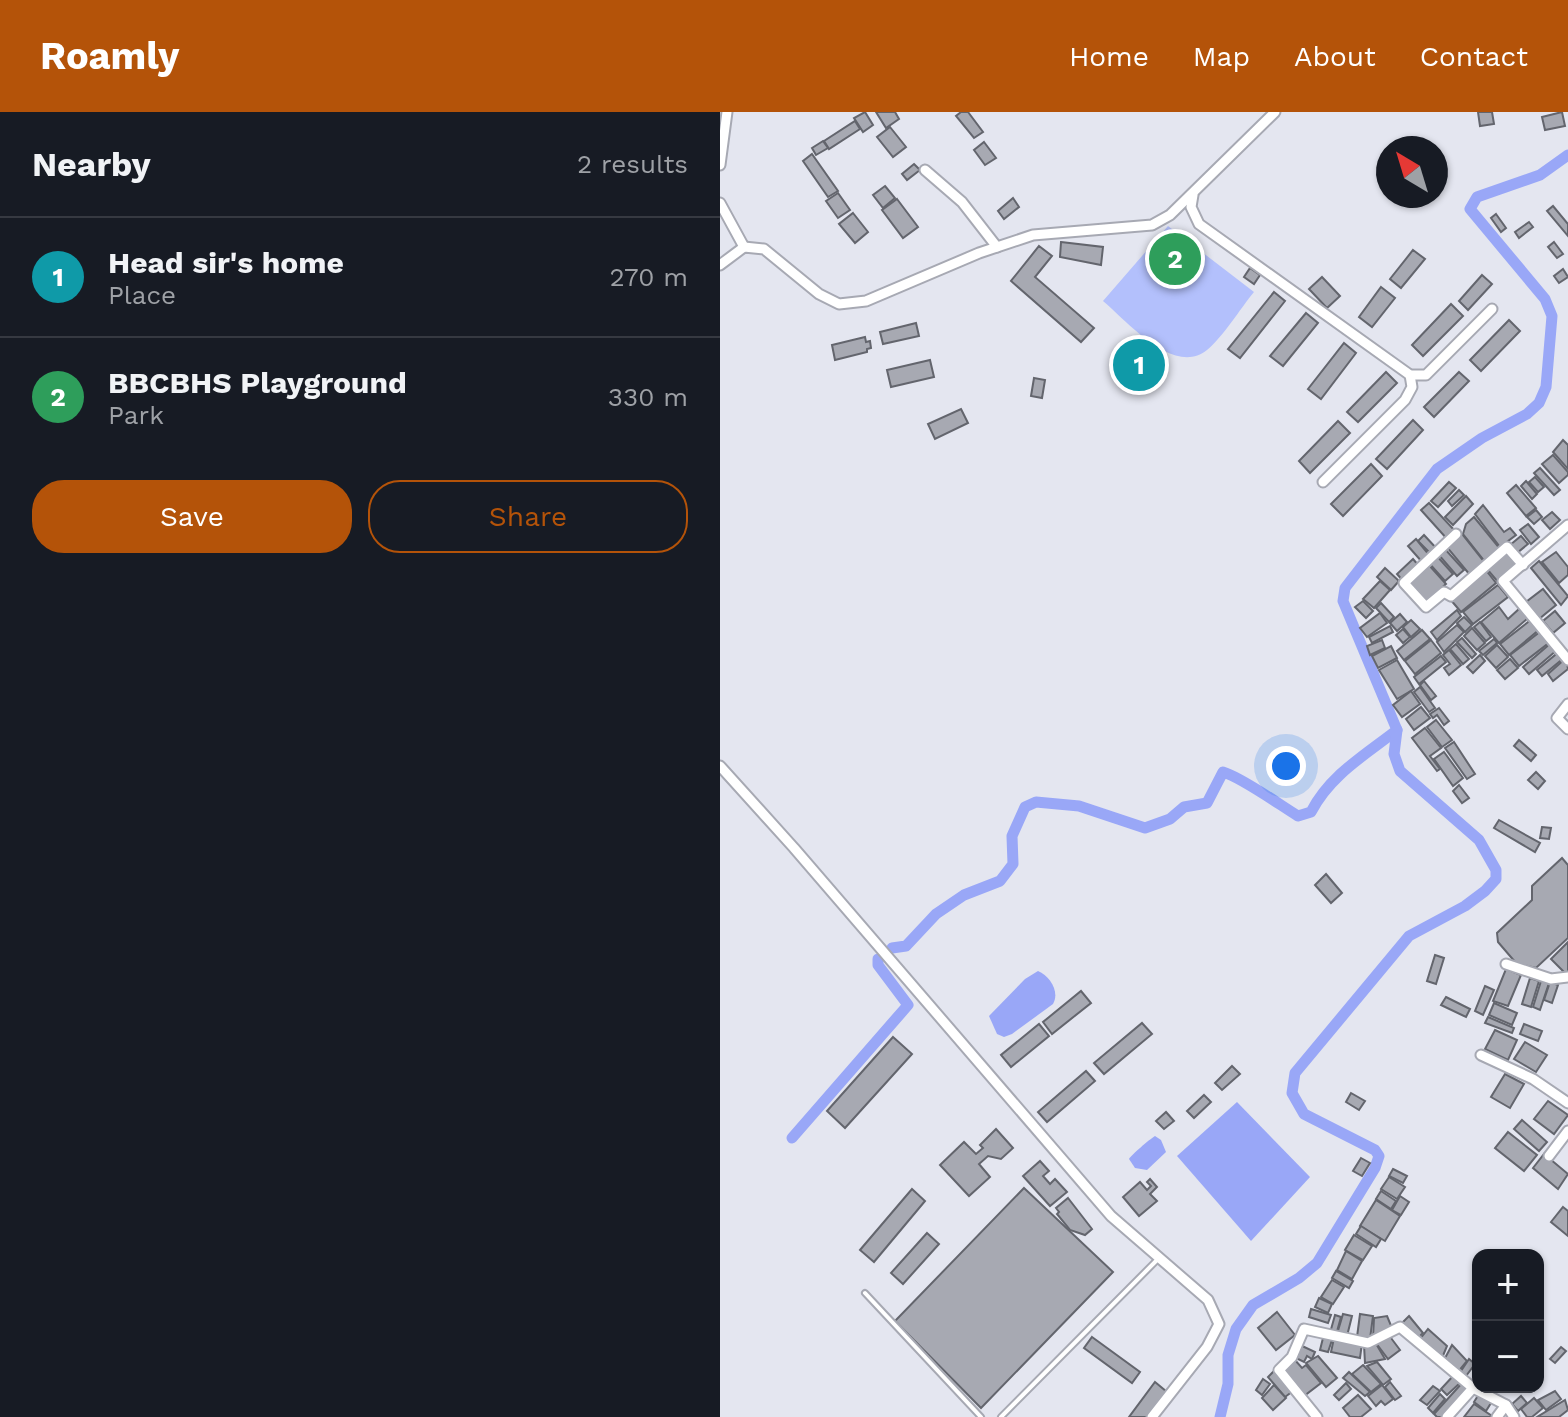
<!DOCTYPE html>
<meta charset="utf-8">
<style>
body{margin:0;font-family:"Work Sans",sans-serif;background:#242831;color:#f1f3f6}
.controls{position:absolute;right:24px;bottom:24px;display:grid;overflow:hidden;border-radius:16px;box-shadow:0 2px 6px #0004}
.controls button{width:72px;height:72px;display:grid;place-items:center;padding:0;border:0;border-bottom:2px solid #363941;background:#171b24;color:#f1f3f6;font:40px sans-serif}
.compass{position:absolute;left:656px;top:24px;width:72px;height:72px;border-radius:50%;background:#171b24;box-shadow:0 2px 6px #0004;rotate:322deg}
.you{position:absolute;left:566px;top:654px;width:28px;height:28px;margin:-20px;border:6px solid #fff;border-radius:50%;background:#1a73e8;box-shadow:0 0 0 12px #1a73e833}
.badge{display:grid;place-items:center;width:52px;height:52px;border-radius:50%;background:#b45309;color:#fff;font-size:26px;font-weight:700}
.pin{position:absolute;translate:-50% -50%;border:4px solid #fff;box-shadow:0 2px 8px #0006}
.list{margin:0;padding:0;list-style:none}
h2{display:flex;justify-content:space-between;align-items:center;height:104px;margin:0;padding:0 32px;font-size:34px}
h2 small{font-size:26px;font-weight:400;color:#9ea1a6}
.list li{display:grid;grid-template-columns:52px 1fr auto;gap:24px;align-items:center;box-sizing:border-box;height:120px;padding:0 32px;border-top:2px solid #363941}
.list b{display:block;font-size:30px;white-space:nowrap}
.list p{margin:0;font-size:26px;white-space:nowrap;color:#9ea1a6}
.list em{font-size:26px;font-style:normal;color:#9ea1a6}
.actions{display:flex;gap:16px;padding:24px 32px}
.actions a{flex:1;padding:18px 0;border:2px solid #b45309;border-radius:32px;text-align:center;font-size:28px;color:#b45309}
.actions .main{background:#b45309;color:#fff}
.map{position:relative;flex:none;width:848px;height:1305px;overflow:hidden}
header{display:flex;align-items:center;gap:48px;box-sizing:border-box;height:112px;padding:0 40px;background:#b45309;color:#fff}
header strong{font-size:38px}
nav{display:flex;gap:44px;margin-inline-start:auto;font-size:28px}
main{display:flex}
aside{flex:1;background:#171b24}
.map>svg:first-child{display:block}
</style>
<header>
<strong>Roamly</strong>
<nav><a>Home</a><a>Map</a><a>About</a><a>Contact</a></nav>
</header>
<main>
<aside>
<h2>Nearby<small>2 results</small></h2>
<ul class="list">
<li><span class="badge" style="background:#0f9aa8">1</span><div><b>Head sir's home</b><p>Place</p></div><em>270 m</em></li>
<li><span class="badge" style="background:#2e9e5b">2</span><div><b>BBCBHS Playground</b><p>Park</p></div><em>330 m</em></li>
</ul>
<div class="actions"><a class="main">Save</a><a>Share</a></div>
</aside>
<div class="map">
<svg width="848" height="1305" viewBox="0 0 848 1305">
<rect width="100%" height="100%" fill="#e4e6f0"/>
<!-- green -->
<path fill="#b3c0fc" d="M 448,114 L 534,180 C 520,197 503,225 487,238 C 454,265 407,209 383,189 Z"/>
<!-- water -->
<g fill="#99a7f7">
<path d="M 318,859 C 330,864 340,880 333,892 L 292,922 L 284,925 L 277,922 L 269,904 L 305,867 Z"/>
<path d="M 517,990 L 590,1065 L 531,1129 L 457,1044 Z"/>
<path d="M 435,1024 L 441,1028 L 446,1040 L 427,1058 L 415,1056 L 409,1047 C 411,1043 430,1027 435,1024 Z"/>
</g>
<g fill="none" stroke-linecap="round" stroke-linejoin="round">
<!-- canal -->
<g stroke="#99a7f7" stroke-width="11">
<path d="M 172,836 L 186,834 L 216,802 L 244,783 L 280,769 L 293,752 L 292,724 L 305,695 L 316,690 L 359,694 L 425,716 L 450,707 L 464,695 L 487,691 L 503,660 C 521,665 560,693 578,704 L 591,700 C 610,663 645,643 677,618 L 623,489 L 625,476 L 717,357 L 762,326 L 807,302 L 819,291 L 826,275 L 832,204 L 825,187 L 750,97 L 757,85 L 820,63 L 848,43"/>
<path d="M 72,1026 L 188,893 L 158,853 L 158,847"/>
<path d="M 500,1305 L 508,1272 L 508,1243 L 516,1217 L 533,1193 L 579,1166 L 597,1151 L 655,1056 L 659,1044 L 655,1038 L 584,1002 L 572,981 L 575,961 L 689,824 L 745,794 L 765,779 L 776,767 L 776,758 L 759,728 L 680,659 L 674,642 L 677,618"/>
</g>
</g>
<!-- building -->
<g fill="#a7a9b2" stroke="#63656d" stroke-width="2">
<path d="M 145,0 L 153,13 L 143,20 L 134,6 Z"/>
<path d="M 156,0 L 175,0 L 179,7 L 166,16 Z"/>
<path d="M 241,0 L 248,0 L 263,20 L 254,26 L 236,4 Z"/>
<path d="M 758,0 L 772,0 L 774,12 L 760,14 Z"/>
<path d="M 842,0 L 845,14 L 825,18 L 822,5 Z"/>
<path d="M 135,9 L 140,17 L 109,37 L 104,29 Z"/>
<path d="M 170,15 L 186,35 L 173,45 L 157,25 Z"/>
<path d="M 103,29 L 108,36 L 96,43 L 92,36 Z"/>
<path d="M 264,30 L 276,46 L 265,53 L 254,38 Z"/>
<path d="M 92,42 L 118,79 L 108,85 L 83,49 Z"/>
<path d="M 194,52 L 200,58 L 187,68 L 182,62 Z"/>
<path d="M 165,74 L 175,86 L 163,96 L 153,83 Z"/>
<path d="M 118,81 L 130,98 L 118,106 L 106,89 Z"/>
<path d="M 293,86 L 299,95 L 284,107 L 278,99 Z"/>
<path d="M 177,87 L 198,115 L 183,126 L 162,98 Z"/>
<path d="M 833,94 L 848,112 L 848,124 L 827,99 Z"/>
<path d="M 133,101 L 148,120 L 135,131 L 119,112 Z"/>
<path d="M 776,102 L 786,116 L 781,120 L 771,106 Z"/>
<path d="M 809,110 L 813,115 L 799,126 L 795,120 Z"/>
<path d="M 341,130 L 383,135 L 381,153 L 340,145 Z"/>
<path d="M 834,130 L 843,142 L 837,146 L 828,135 Z"/>
<path d="M 319,134 L 332,144 L 315,165 L 374,216 L 361,230 L 291,169 Z"/>
<path d="M 693,138 L 705,147 L 681,176 L 670,167 Z"/>
<path d="M 530,156 L 540,163 L 534,172 L 524,165 Z"/>
<path d="M 843,157 L 848,165 L 839,171 L 834,164 Z"/>
<path d="M 762,163 L 772,172 L 748,198 L 739,189 Z"/>
<path d="M 602,165 L 620,184 L 607,196 L 589,177 Z"/>
<path d="M 661,175 L 675,186 L 652,215 L 639,205 Z"/>
<path d="M 554,180 L 565,189 L 520,246 L 508,237 Z"/>
<path d="M 731,192 L 743,204 L 703,244 L 692,233 Z"/>
<path d="M 586,201 L 598,211 L 563,254 L 550,244 Z"/>
<path d="M 789,208 L 800,219 L 761,259 L 750,248 Z"/>
<path d="M 196,211 L 199,224 L 163,232 L 160,220 Z"/>
<path d="M 145,225 L 146,230 L 150,229 L 151,236 L 147,237 L 147,240 L 115,248 L 112,233 Z"/>
<path d="M 624,231 L 636,241 L 601,287 L 588,277 Z"/>
<path d="M 415,241 L 431,254 L 423,265 L 406,253 Z"/>
<path d="M 210,248 L 214,265 L 171,275 L 167,258 Z"/>
<path d="M 666,260 L 677,271 L 638,310 L 627,300 Z"/>
<path d="M 739,260 L 749,269 L 714,305 L 704,295 Z"/>
<path d="M 314,266 L 325,268 L 322,286 L 311,284 Z"/>
<path d="M 241,297 L 248,311 L 215,327 L 208,312 Z"/>
<path d="M 693,308 L 703,318 L 667,357 L 656,347 Z"/>
<path d="M 618,309 L 630,321 L 590,361 L 579,349 Z"/>
<path d="M 843,328 L 848,333 L 848,357 L 833,340 Z"/>
<path d="M 833,343 L 848,360 L 848,363 L 839,371 L 822,352 Z"/>
<path d="M 651,352 L 662,364 L 623,404 L 611,392 Z"/>
<path d="M 820,356 L 840,378 L 834,383 L 814,361 Z"/>
<path d="M 815,365 L 824,375 L 818,380 L 809,370 Z"/>
<path d="M 806,369 L 817,382 L 812,387 L 801,374 Z"/>
<path d="M 729,370 L 736,376 L 718,395 L 711,389 Z"/>
<path d="M 796,373 L 816,396 L 806,404 L 787,381 Z"/>
<path d="M 739,378 L 744,383 L 732,394 L 728,389 Z"/>
<path d="M 746,384 L 753,392 L 733,413 L 725,405 Z"/>
<path d="M 709,391 L 736,420 L 728,428 L 701,398 Z"/>
<path d="M 763,393 L 784,420 L 790,416 L 796,423 L 780,435 L 755,402 Z"/>
<path d="M 816,398 L 822,405 L 814,412 L 807,405 Z"/>
<path d="M 832,400 L 840,408 L 830,417 L 822,408 Z"/>
<path d="M 754,405 L 781,438 L 766,451 L 743,422 L 746,412 Z"/>
<path d="M 808,412 L 819,425 L 811,432 L 800,418 Z"/>
<path d="M 742,422 L 765,451 L 750,463 L 726,434 Z"/>
<path d="M 704,423 L 717,437 L 711,442 L 698,429 Z"/>
<path d="M 801,424 L 808,432 L 797,441 L 790,433 Z"/>
<path d="M 696,427 L 710,444 L 703,451 L 688,434 Z"/>
<path d="M 724,436 L 744,458 L 737,464 L 718,442 Z"/>
<path d="M 786,440 L 798,454 L 778,470 L 767,457 Z"/>
<path d="M 836,440 L 848,455 L 848,463 L 839,471 L 822,450 Z"/>
<path d="M 716,443 L 733,462 L 725,469 L 708,450 Z"/>
<path d="M 693,447 L 699,454 L 683,469 L 677,462 Z"/>
<path d="M 819,449 L 848,484 L 841,493 L 811,456 Z"/>
<path d="M 708,452 L 726,472 L 706,490 L 688,470 Z"/>
<path d="M 665,456 L 679,469 L 671,478 L 657,465 Z"/>
<path d="M 765,457 L 776,471 L 741,500 L 730,487 Z"/>
<path d="M 660,469 L 670,478 L 654,496 L 643,487 Z"/>
<path d="M 778,473 L 788,485 L 753,512 L 743,500 Z"/>
<path d="M 823,477 L 836,493 L 819,507 L 806,490 Z"/>
<path d="M 643,489 L 653,499 L 646,506 L 635,495 Z"/>
<path d="M 661,491 L 674,505 L 669,510 L 656,496 Z"/>
<path d="M 779,495 L 788,507 L 800,496 L 808,506 L 779,531 L 761,510 Z"/>
<path d="M 737,498 L 741,504 L 717,528 L 711,520 Z"/>
<path d="M 835,499 L 845,511 L 833,521 L 823,509 Z"/>
<path d="M 660,501 L 667,511 L 647,525 L 640,516 Z"/>
<path d="M 680,502 L 687,510 L 677,519 L 670,511 Z"/>
<path d="M 744,505 L 752,513 L 745,520 L 737,511 Z"/>
<path d="M 812,507 L 820,517 L 789,543 L 780,532 Z"/>
<path d="M 691,508 L 700,517 L 691,525 L 683,515 Z"/>
<path d="M 760,510 L 771,525 L 766,529 L 754,515 Z"/>
<path d="M 737,513 L 744,520 L 724,540 L 717,530 Z"/>
<path d="M 670,514 L 673,520 L 652,531 L 649,525 Z"/>
<path d="M 752,516 L 765,531 L 757,538 L 744,524 Z"/>
<path d="M 683,517 L 690,525 L 683,531 L 676,523 Z"/>
<path d="M 702,518 L 710,527 L 684,548 L 677,539 Z"/>
<path d="M 821,519 L 830,530 L 799,554 L 790,543 Z"/>
<path d="M 742,526 L 756,542 L 752,546 L 737,530 Z"/>
<path d="M 774,527 L 777,531 L 763,543 L 759,539 Z"/>
<path d="M 662,528 L 665,536 L 650,543 L 647,534 Z"/>
<path d="M 711,528 L 721,541 L 695,562 L 685,549 Z"/>
<path d="M 831,531 L 837,538 L 809,562 L 803,555 Z"/>
<path d="M 736,532 L 749,547 L 743,552 L 730,537 Z"/>
<path d="M 777,533 L 788,545 L 776,556 L 765,544 Z"/>
<path d="M 671,534 L 677,546 L 658,556 L 652,544 Z"/>
<path d="M 729,538 L 741,553 L 729,563 L 724,556 L 730,552 L 723,543 Z"/>
<path d="M 840,539 L 845,545 L 822,564 L 817,558 Z"/>
<path d="M 760,543 L 765,549 L 753,561 L 747,555 Z"/>
<path d="M 721,544 L 726,550 L 699,572 L 694,565 Z"/>
<path d="M 846,546 L 848,557 L 833,569 L 828,562 Z"/>
<path d="M 790,547 L 798,556 L 785,567 L 777,558 Z"/>
<path d="M 677,548 L 694,577 L 677,587 L 659,558 Z"/>
<path d="M 704,569 L 716,584 L 711,588 L 700,573 Z"/>
<path d="M 700,575 L 715,596 L 709,600 L 694,580 Z"/>
<path d="M 691,579 L 700,592 L 682,605 L 673,593 Z"/>
<path d="M 701,595 L 710,606 L 694,618 L 686,607 Z"/>
<path d="M 719,596 L 729,609 L 724,613 L 717,603 L 713,606 L 710,602 Z"/>
<path d="M 716,608 L 732,628 L 722,635 L 707,615 Z"/>
<path d="M 705,616 L 721,636 L 710,644 L 720,657 L 717,659 L 692,626 Z"/>
<path d="M 799,628 L 816,643 L 811,649 L 794,634 Z"/>
<path d="M 734,630 L 755,662 L 747,667 L 725,636 Z"/>
<path d="M 724,640 L 743,666 L 733,674 L 714,647 Z"/>
<path d="M 816,660 L 825,669 L 818,677 L 808,668 Z"/>
<path d="M 739,673 L 749,686 L 742,691 L 733,679 Z"/>
<path d="M 779,708 L 820,731 L 815,740 L 774,716 Z"/>
<path d="M 822,715 L 831,716 L 829,727 L 820,726 Z"/>
<path d="M 842,746 L 848,753 L 848,826 L 816,856 L 796,851 L 778,830 L 777,821 L 812,788 L 812,774 Z"/>
<path d="M 606,762 L 622,781 L 611,791 L 595,773 Z"/>
<path d="M 848,830 L 848,860 L 845,861 L 831,847 Z"/>
<path d="M 715,843 L 724,846 L 716,872 L 707,869 Z"/>
<path d="M 786,857 L 801,863 L 788,894 L 773,889 Z"/>
<path d="M 810,866 L 819,869 L 811,895 L 802,892 Z"/>
<path d="M 821,869 L 829,871 L 820,898 L 813,895 Z"/>
<path d="M 830,870 L 838,873 L 832,891 L 824,888 Z"/>
<path d="M 765,874 L 774,878 L 763,903 L 755,899 Z"/>
<path d="M 361,879 L 371,891 L 332,922 L 323,910 Z"/>
<path d="M 726,885 L 750,897 L 746,905 L 721,893 Z"/>
<path d="M 774,891 L 797,901 L 792,913 L 769,903 Z"/>
<path d="M 768,905 L 794,916 L 792,921 L 765,911 Z"/>
<path d="M 422,911 L 432,922 L 384,962 L 374,951 Z"/>
<path d="M 319,912 L 329,924 L 291,955 L 281,943 Z"/>
<path d="M 804,912 L 822,919 L 818,929 L 800,922 Z"/>
<path d="M 775,918 L 797,928 L 788,948 L 765,937 Z"/>
<path d="M 173,925 L 192,942 L 125,1016 L 107,999 Z"/>
<path d="M 805,930 L 827,943 L 816,960 L 794,947 Z"/>
<path d="M 512,954 L 520,962 L 502,978 L 495,971 Z"/>
<path d="M 366,959 L 375,969 L 327,1010 L 318,1000 Z"/>
<path d="M 785,962 L 804,972 L 790,996 L 771,985 Z"/>
<path d="M 631,981 L 645,989 L 639,998 L 626,990 Z"/>
<path d="M 484,983 L 491,990 L 474,1006 L 467,999 Z"/>
<path d="M 828,989 L 848,1003 L 834,1022 L 814,1007 Z"/>
<path d="M 446,1000 L 454,1009 L 444,1017 L 436,1009 Z"/>
<path d="M 802,1008 L 827,1030 L 819,1039 L 794,1017 Z"/>
<path d="M 276,1017 L 293,1036 L 281,1047 L 268,1044 L 259,1052 L 270,1065 L 249,1084 L 220,1053 L 244,1030 L 256,1042 L 263,1036 L 260,1033 Z"/>
<path d="M 788,1020 L 817,1043 L 804,1059 L 775,1036 Z"/>
<path d="M 824,1042 L 848,1062 L 838,1077 L 813,1056 Z"/>
<path d="M 641,1046 L 650,1051 L 642,1064 L 633,1059 Z"/>
<path d="M 320,1049 L 329,1059 L 323,1064 L 330,1072 L 335,1067 L 347,1080 L 330,1094 L 303,1064 Z"/>
<path d="M 673,1057 L 687,1064 L 683,1071 L 669,1064 Z"/>
<path d="M 669,1065 L 685,1075 L 677,1087 L 661,1077 Z"/>
<path d="M 430,1067 L 437,1075 L 430,1082 L 437,1089 L 419,1104 L 403,1085 L 420,1070 L 427,1078 L 431,1074 L 427,1070 Z"/>
<path d="M 304,1076 L 393,1160 L 261,1296 L 175,1209 Z"/>
<path d="M 192,1077 L 205,1089 L 154,1150 L 140,1138 Z"/>
<path d="M 661,1079 L 676,1089 L 671,1097 L 656,1087 Z"/>
<path d="M 680,1084 L 689,1090 L 681,1103 L 672,1098 Z"/>
<path d="M 348,1086 L 372,1117 L 365,1123 L 350,1118 L 337,1102 L 339,1100 L 336,1096 Z"/>
<path d="M 656,1088 L 680,1104 L 665,1129 L 640,1114 Z"/>
<path d="M 843,1095 L 848,1099 L 848,1124 L 831,1110 Z"/>
<path d="M 641,1114 L 661,1127 L 656,1135 L 636,1122 Z"/>
<path d="M 207,1121 L 219,1132 L 183,1172 L 171,1161 Z"/>
<path d="M 634,1123 L 652,1134 L 643,1148 L 625,1138 Z"/>
<path d="M 626,1139 L 642,1149 L 632,1167 L 617,1158 Z"/>
<path d="M 616,1159 L 633,1169 L 629,1176 L 612,1166 Z"/>
<path d="M 612,1168 L 624,1175 L 613,1192 L 601,1185 Z"/>
<path d="M 599,1186 L 612,1192 L 608,1201 L 595,1195 Z"/>
<path d="M 591,1197 L 611,1203 L 608,1211 L 589,1205 Z"/>
<path d="M 557,1200 L 575,1223 L 556,1238 L 538,1216 Z"/>
<path d="M 623,1202 L 632,1204 L 627,1224 L 617,1222 Z"/>
<path d="M 640,1202 L 653,1204 L 650,1227 L 637,1225 Z"/>
<path d="M 615,1203 L 621,1205 L 616,1223 L 610,1221 Z"/>
<path d="M 667,1204 L 672,1216 L 653,1226 L 654,1206 Z"/>
<path d="M 689,1204 L 703,1221 L 697,1227 L 681,1212 Z"/>
<path d="M 708,1217 L 727,1234 L 722,1246 L 700,1227 Z"/>
<path d="M 668,1222 L 680,1238 L 668,1247 L 656,1231 Z"/>
<path d="M 372,1225 L 420,1260 L 412,1271 L 364,1236 Z"/>
<path d="M 603,1226 L 612,1228 L 608,1240 L 600,1238 Z"/>
<path d="M 614,1226 L 642,1231 L 640,1246 L 611,1240 Z"/>
<path d="M 655,1230 L 665,1247 L 645,1251 L 644,1233 Z"/>
<path d="M 580,1233 L 595,1240 L 592,1247 L 587,1244 L 584,1250 L 574,1245 Z"/>
<path d="M 732,1233 L 747,1249 L 738,1260 L 724,1248 Z"/>
<path d="M 841,1235 L 846,1239 L 835,1251 L 830,1247 Z"/>
<path d="M 598,1244 L 617,1266 L 606,1275 L 586,1251 Z"/>
<path d="M 574,1247 L 582,1256 L 586,1253 L 601,1271 L 584,1284 L 562,1256 Z"/>
<path d="M 749,1247 L 755,1252 L 746,1264 L 741,1259 Z"/>
<path d="M 657,1250 L 671,1267 L 663,1273 L 647,1254 Z"/>
<path d="M 643,1253 L 661,1272 L 651,1280 L 632,1262 Z"/>
<path d="M 555,1258 L 573,1279 L 565,1285 L 548,1265 Z"/>
<path d="M 629,1260 L 650,1280 L 645,1284 L 623,1266 Z"/>
<path d="M 734,1263 L 741,1270 L 727,1283 L 721,1277 Z"/>
<path d="M 543,1267 L 550,1272 L 542,1283 L 536,1278 Z"/>
<path d="M 435,1270 L 447,1280 L 429,1305 L 409,1305 Z"/>
<path d="M 670,1270 L 681,1284 L 675,1288 L 665,1275 Z"/>
<path d="M 743,1270 L 750,1276 L 723,1305 L 717,1305 L 714,1302 Z"/>
<path d="M 626,1271 L 631,1277 L 619,1288 L 614,1283 Z"/>
<path d="M 554,1273 L 566,1286 L 553,1298 L 542,1286 Z"/>
<path d="M 662,1273 L 673,1287 L 665,1293 L 661,1289 L 656,1294 L 648,1284 Z"/>
<path d="M 713,1274 L 720,1279 L 707,1293 L 700,1288 Z"/>
<path d="M 835,1279 L 841,1287 L 826,1298 L 818,1288 Z"/>
<path d="M 720,1282 L 725,1287 L 713,1301 L 708,1296 Z"/>
<path d="M 759,1282 L 771,1291 L 766,1299 L 754,1290 Z"/>
<path d="M 638,1283 L 651,1297 L 641,1305 L 630,1305 L 623,1296 Z"/>
<path d="M 801,1284 L 807,1291 L 798,1299 L 792,1292 Z"/>
<path d="M 814,1286 L 823,1296 L 812,1305 L 807,1305 L 801,1297 Z"/>
<path d="M 845,1288 L 848,1298 L 839,1305 L 817,1305 Z"/>
<path d="M 754,1292 L 772,1304 L 771,1305 L 744,1305 Z"/>
</g>
<g fill="none" stroke-linecap="round" stroke-linejoin="round">
<!-- lane casing -->
<g stroke="#a7a9b3" stroke-width="8">
<g id="lane">
<path d="M 145,1181 L 261,1305"/>
<path d="M 281,1305 L 438,1147"/>
</g>
</g>
<!-- street casing -->
<g stroke="#a7a9b3" stroke-width="13">
<g id="street">
<path d="M 0,53 L 7,0"/>
<path d="M 205,58 L 242,90 L 277,135"/>
<path d="M 473,83 L 471,95 L 479,112 L 690,263 L 706,263 L 772,197"/>
<path d="M 0,91 L 24,135"/>
<path d="M 0,153 L 24,135 L 44,137 L 99,182 L 119,192 L 146,189 L 259,141 L 313,123 L 432,113 L 450,103 L 555,0"/>
<path d="M 603,370 L 685,288 L 692,275 L 690,263"/>
<path d="M 848,413 L 783,469 L 848,548"/>
<path d="M 736,422 L 684,471 L 706,495 L 724,480 L 731,484 L 787,435 L 803,453"/>
<path d="M 848,592 L 837,606 L 848,617"/>
<path d="M 0,654 L 74,736 L 391,1104 L 488,1188 L 499,1212 L 487,1235 L 432,1305"/>
<path d="M 786,852 L 831,867 L 848,865"/>
<path d="M 761,943 L 813,967 L 848,991"/>
<path d="M 829,1044 L 848,1019"/>
<path d="M 597,1305 L 559,1258 L 572,1245 L 584,1217 L 648,1231 L 680,1215 L 753,1276 L 786,1293 L 794,1305"/>
<path d="M 727,1305 L 753,1276"/>
<path d="M 777,1305 L 786,1293"/>
</g>
</g>
<!-- lane -->
<use href="#lane" stroke="#fff" stroke-width="4"/>
<!-- street -->
<use href="#street" stroke="#fff" stroke-width="9"/>
</g>
</svg>
<div class="controls">
<button>+</button>
<button>−</button>
</div>
<svg class="compass" viewBox="-18 -18 36 36"><path d="M0-13l5 13h-10z" fill="#e53935"/><path d="M0 13l5-13h-10z" fill="#9ea1a6"/></svg>
<div class="you"></div>
<div class="pin badge" style="left:419px;top:253px;background:#0f9aa8">1</div>
<div class="pin badge" style="left:455px;top:147px;background:#2e9e5b">2</div>
</div>
</main>
